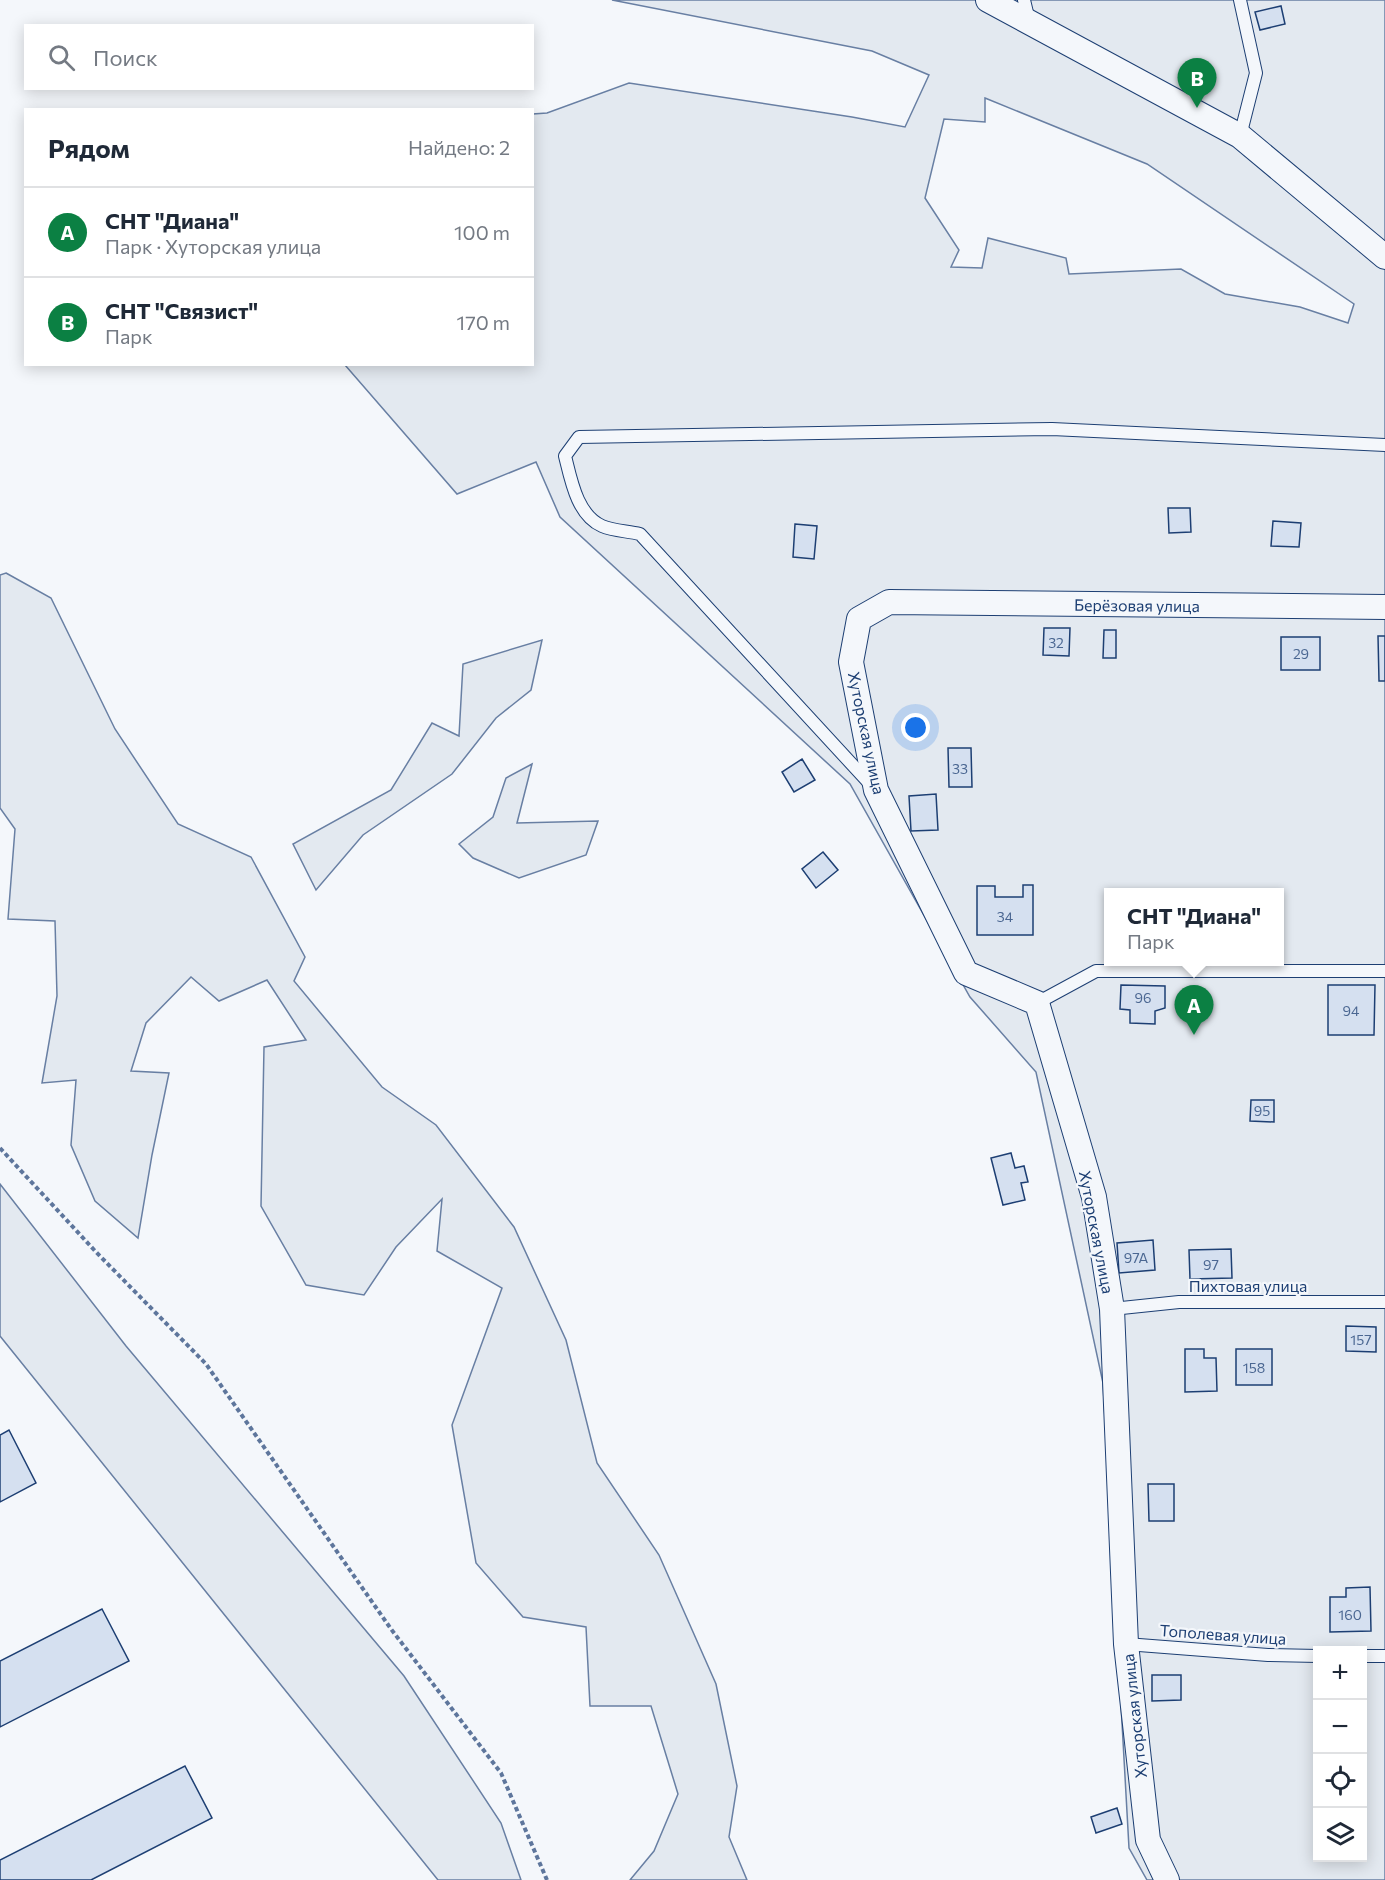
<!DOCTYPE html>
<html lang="ru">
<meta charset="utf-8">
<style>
body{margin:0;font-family:Commissioner,sans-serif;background:#f2f2f3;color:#1f2937}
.controls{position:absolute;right:18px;bottom:18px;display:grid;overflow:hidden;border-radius:0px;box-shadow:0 3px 15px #0003}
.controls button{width:54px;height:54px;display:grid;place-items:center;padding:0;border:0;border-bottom:2px solid #e0e1e3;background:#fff;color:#1f2937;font:30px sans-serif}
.you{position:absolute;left:916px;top:728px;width:21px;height:21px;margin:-15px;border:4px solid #fff;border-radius:50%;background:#1a73e8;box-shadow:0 0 0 9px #1a73e833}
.badge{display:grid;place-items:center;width:39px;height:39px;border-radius:50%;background:#0b8043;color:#fff;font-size:20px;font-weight:700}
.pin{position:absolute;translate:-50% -50px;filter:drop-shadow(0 2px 3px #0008)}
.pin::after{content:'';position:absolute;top:32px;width:21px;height:18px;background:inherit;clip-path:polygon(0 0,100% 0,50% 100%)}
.popup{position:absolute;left:1104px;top:888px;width:180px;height:78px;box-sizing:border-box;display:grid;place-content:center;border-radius:0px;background:#fff;filter:drop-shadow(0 2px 4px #0005);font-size:20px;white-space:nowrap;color:#747a83}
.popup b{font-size:22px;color:#1f2937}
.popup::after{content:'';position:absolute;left:50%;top:100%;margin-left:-12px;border:12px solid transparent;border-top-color:#fff}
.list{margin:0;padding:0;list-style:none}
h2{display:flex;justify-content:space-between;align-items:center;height:78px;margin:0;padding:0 24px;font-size:26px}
h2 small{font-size:20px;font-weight:400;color:#747a83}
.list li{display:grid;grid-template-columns:39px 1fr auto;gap:18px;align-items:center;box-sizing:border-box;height:90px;padding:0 24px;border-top:2px solid #e0e1e3}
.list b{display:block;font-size:22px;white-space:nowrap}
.list p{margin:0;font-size:20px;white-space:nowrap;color:#747a83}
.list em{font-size:20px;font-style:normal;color:#747a83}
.icon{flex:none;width:33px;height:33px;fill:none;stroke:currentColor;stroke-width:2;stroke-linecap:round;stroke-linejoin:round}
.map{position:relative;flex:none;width:1385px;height:1880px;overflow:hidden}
.search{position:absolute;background:#fff;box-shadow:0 3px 15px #0003;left:24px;top:24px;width:510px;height:66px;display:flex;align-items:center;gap:15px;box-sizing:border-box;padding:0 21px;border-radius:0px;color:#747a83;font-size:22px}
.panel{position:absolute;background:#fff;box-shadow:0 3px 15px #0003;left:24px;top:108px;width:510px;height:258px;border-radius:0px}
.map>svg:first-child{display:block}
</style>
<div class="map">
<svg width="1385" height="1880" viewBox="0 0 1385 1880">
<rect width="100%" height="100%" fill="#f4f7fb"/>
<!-- green -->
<g fill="#e3e9f0" stroke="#687fa3" stroke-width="1.5" fill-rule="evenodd">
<path d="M 612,0 L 1385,0 L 1385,1880 L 1147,1880 L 1129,1848 L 1103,1383 L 1036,1072 L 970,997 L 850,784 L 560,517 L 536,462 L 457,494 L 345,365 L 532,364 L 533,114 L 547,113 L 629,83 L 852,117 L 905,127 L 929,75 L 872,51 ZM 985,98 L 1147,164 L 1354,304 L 1348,323 L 1300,307 L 1225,294 L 1181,269 L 1069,274 L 1066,258 L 988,238 L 982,268 L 951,267 L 959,250 L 925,198 L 944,119 L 985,122 ZM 1108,892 L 1280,892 L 1280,962 L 1108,962 ZM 1318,1650 L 1362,1650 L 1362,1858 L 1318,1858 Z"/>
<path d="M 6,573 L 51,598 L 115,729 L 178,824 L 251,857 L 305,957 L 294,981 L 382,1087 L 436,1125 L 514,1227 L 566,1340 L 597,1463 L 659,1555 L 716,1684 L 737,1786 L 729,1837 L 747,1880 L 630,1880 L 654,1851 L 678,1794 L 651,1706 L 590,1706 L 586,1627 L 523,1617 L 476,1563 L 452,1425 L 502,1288 L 437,1251 L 442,1199 L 396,1247 L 364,1295 L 306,1285 L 261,1206 L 264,1047 L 306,1040 L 267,980 L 219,1001 L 191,977 L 146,1023 L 131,1071 L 169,1073 L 152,1155 L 138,1238 L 95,1201 L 71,1145 L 76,1080 L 42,1083 L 57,996 L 55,921 L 8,919 L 15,829 L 0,808 L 0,575 Z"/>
<path d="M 542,640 L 531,690 L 496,718 L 452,774 L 363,835 L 316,890 L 293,844 L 391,790 L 432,723 L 459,736 L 463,664 Z"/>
<path d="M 532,764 L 517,823 L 598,821 L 586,855 L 519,878 L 473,858 L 459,844 L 493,817 L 506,778 Z"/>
<path d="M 0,1184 L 126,1346 L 404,1676 L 501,1823 L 521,1880 L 438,1880 L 0,1336 Z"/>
</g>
<!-- building -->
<g fill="#d5e0f0" stroke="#1d3f73" stroke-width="1.5">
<path d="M 1281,6 L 1285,24 L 1260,30 L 1255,12 Z"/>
<path d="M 1168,508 L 1190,508 L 1191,532 L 1169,533 Z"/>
<path d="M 1273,521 L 1301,523 L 1299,547 L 1271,546 Z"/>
<path d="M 795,524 L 817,526 L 814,559 L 793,557 Z"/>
<path d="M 1044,628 L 1070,628 L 1069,656 L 1043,655 Z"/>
<path d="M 1104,630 L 1116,630 L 1116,658 L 1103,658 Z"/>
<path d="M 1378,636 L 1385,636 L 1385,681 L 1379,681 Z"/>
<rect x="1281" y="637" width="39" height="33"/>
<path d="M 948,748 L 971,748 L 972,787 L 949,787 Z"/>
<path d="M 802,759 L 815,780 L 794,792 L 782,772 Z"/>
<path d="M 936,794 L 938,830 L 911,831 L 909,796 Z"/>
<path d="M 823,852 L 838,870 L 816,888 L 802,869 Z"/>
<path d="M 1023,885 L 1033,885 L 1033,935 L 977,935 L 977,886 L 995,886 L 995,897 L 1023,897 Z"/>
<path d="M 1121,985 L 1165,986 L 1165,1008 L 1155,1011 L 1155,1024 L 1130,1023 L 1130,1010 L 1120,1009 Z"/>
<path d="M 1328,985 L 1375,985 L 1374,1035 L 1328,1035 Z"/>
<path d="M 1251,1100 L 1274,1100 L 1274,1122 L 1250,1121 Z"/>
<path d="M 1011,1153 L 1015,1168 L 1024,1166 L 1028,1182 L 1021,1183 L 1025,1200 L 1003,1205 L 991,1158 Z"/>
<path d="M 1153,1240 L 1155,1270 L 1119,1273 L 1117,1243 Z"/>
<path d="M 1231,1249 L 1232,1278 L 1190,1279 L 1189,1250 Z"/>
<path d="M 1346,1326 L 1376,1327 L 1376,1352 L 1346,1351 Z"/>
<path d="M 1185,1349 L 1204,1349 L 1204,1358 L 1216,1358 L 1217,1391 L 1185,1392 Z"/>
<rect x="1236" y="1349" width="36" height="36"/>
<path d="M 9,1430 L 36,1483 L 0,1502 L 0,1435 Z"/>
<path d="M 1148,1484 L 1174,1484 L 1174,1521 L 1149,1521 Z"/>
<path d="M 1370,1587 L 1371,1631 L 1330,1632 L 1330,1597 L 1346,1597 L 1346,1588 Z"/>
<path d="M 102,1609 L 129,1661 L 0,1727 L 0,1661 Z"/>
<path d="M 1152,1675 L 1181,1675 L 1181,1700 L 1152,1701 Z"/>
<path d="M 185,1766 L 212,1818 L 91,1880 L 0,1880 L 0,1860 Z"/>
<path d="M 1117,1808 L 1122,1824 L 1096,1833 L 1091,1817 Z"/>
</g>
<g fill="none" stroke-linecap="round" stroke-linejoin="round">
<!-- service casing -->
<g stroke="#1d3f73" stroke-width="14">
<g id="service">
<path d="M 1024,0 L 1029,21"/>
<path d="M 1240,0 L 1256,73 L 1240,136"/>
<path d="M 871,785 L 640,534 C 628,531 613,531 602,526 C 577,515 571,480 565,456 L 579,437 L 1052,429 L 1385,445"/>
<path d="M 1037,1003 L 1096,971 L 1385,971"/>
<path d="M 1112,1309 L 1179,1302 L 1385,1302"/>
<path d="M 1126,1644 L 1268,1655 L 1318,1656"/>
<path d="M 1362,1656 L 1385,1656"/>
</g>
</g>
<!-- minor casing -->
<g stroke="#1d3f73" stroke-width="26">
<g id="minor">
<path d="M 988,0 L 1240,136 L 1385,257"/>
<path id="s1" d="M 1167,1880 L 1148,1840 L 1126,1644 L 1112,1309 L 1094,1197 L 1037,1003 L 966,973 L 876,790 L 851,662 L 859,619 L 889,602 L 1385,607"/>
</g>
</g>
<!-- path -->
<path stroke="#5e769c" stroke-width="4" stroke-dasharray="4.5 3" stroke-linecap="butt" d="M 0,1148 L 96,1252 L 206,1364 L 391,1629 L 501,1773 L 547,1880"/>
<!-- service -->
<use href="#service" stroke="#f4f7fb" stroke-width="12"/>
<!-- minor -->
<use href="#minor" stroke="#f4f7fb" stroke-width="24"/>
</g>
<g text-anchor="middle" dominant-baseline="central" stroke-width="4.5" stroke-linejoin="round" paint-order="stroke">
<!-- number labels -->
<g font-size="14" fill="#4b6792">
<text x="1056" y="642">32</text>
<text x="1301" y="653">29</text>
<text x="960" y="768">33</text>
<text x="1005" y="916">34</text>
<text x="1143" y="997">96</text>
<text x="1351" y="1010">94</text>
<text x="1262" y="1110">95</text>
<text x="1136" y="1257">97А</text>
<text x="1211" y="1264">97</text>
<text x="1361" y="1339">157</text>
<text x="1254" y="1367">158</text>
<text x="1350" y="1614">160</text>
</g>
<!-- street labels -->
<g font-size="16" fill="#1d3f73" stroke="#f4f7fb">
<text stroke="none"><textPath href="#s1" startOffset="1630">Берёзовая улица</textPath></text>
<text transform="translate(867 733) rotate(78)">Хуторская улица</text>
<text transform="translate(1097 1232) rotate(79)">Хуторская улица</text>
<text x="1248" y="1285">Пихтовая улица</text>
<text transform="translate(1223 1634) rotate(4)">Тополевая улица</text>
<text transform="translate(1134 1716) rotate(-96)">Хуторская улица</text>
</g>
</g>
</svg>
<div class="controls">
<button>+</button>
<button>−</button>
<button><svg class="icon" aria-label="locate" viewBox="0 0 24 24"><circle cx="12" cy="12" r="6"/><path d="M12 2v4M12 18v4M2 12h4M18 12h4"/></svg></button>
<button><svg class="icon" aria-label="layers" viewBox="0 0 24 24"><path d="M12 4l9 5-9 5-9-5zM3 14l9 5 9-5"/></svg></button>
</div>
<div class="you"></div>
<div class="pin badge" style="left:1194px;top:1035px">A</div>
<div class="popup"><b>СНТ &quot;Диана&quot;</b>Парк</div>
<div class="pin badge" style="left:1197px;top:108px">B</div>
<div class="search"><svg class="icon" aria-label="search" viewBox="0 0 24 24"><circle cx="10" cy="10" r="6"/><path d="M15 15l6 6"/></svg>Поиск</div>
<section class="panel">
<h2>Рядом<small>Найдено: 2</small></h2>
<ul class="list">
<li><span class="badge">A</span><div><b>СНТ &quot;Диана&quot;</b><p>Парк · Хуторская улица</p></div><em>100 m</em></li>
<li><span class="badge">B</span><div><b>СНТ &quot;Связист&quot;</b><p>Парк</p></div><em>170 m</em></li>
</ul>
</section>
</div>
